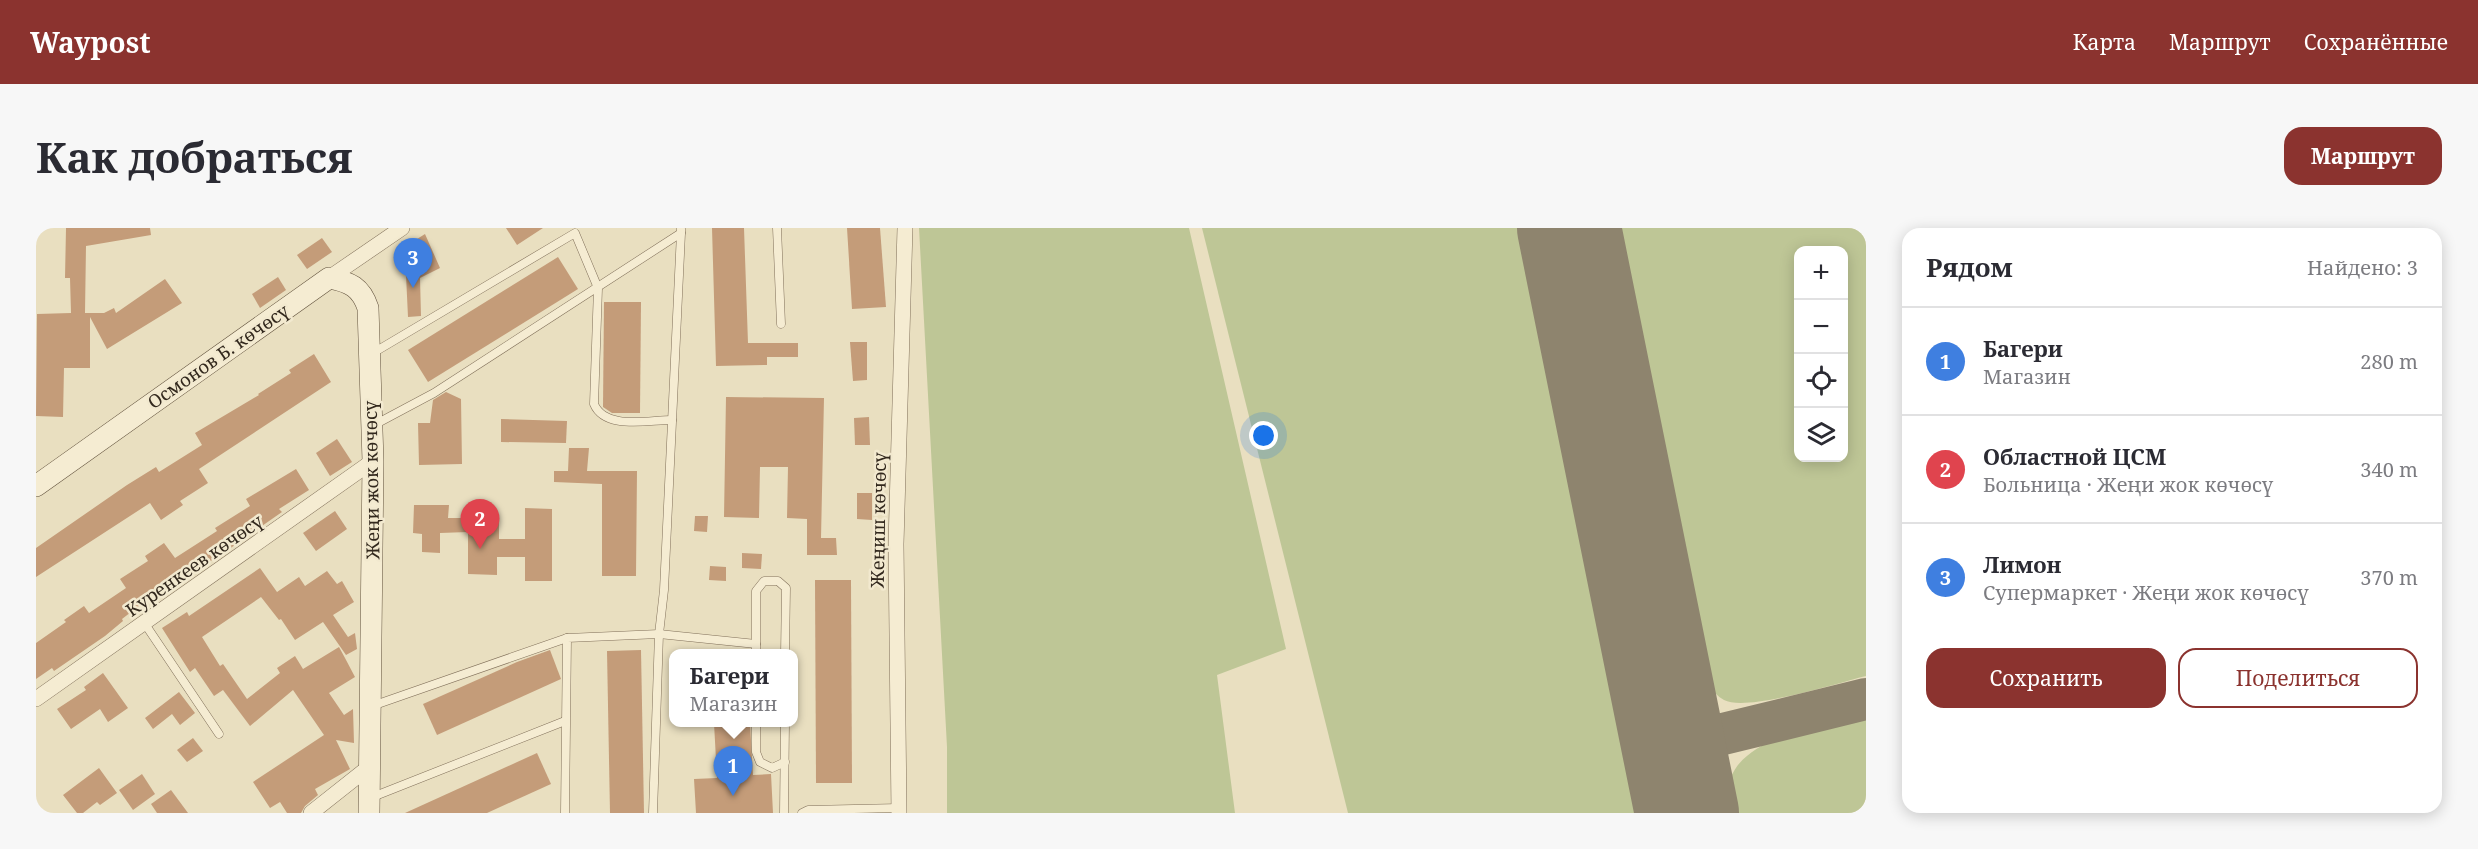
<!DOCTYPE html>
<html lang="ru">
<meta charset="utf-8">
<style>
body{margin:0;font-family:"Noto Serif",serif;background:#f7f7f7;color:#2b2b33}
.controls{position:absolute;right:18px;top:18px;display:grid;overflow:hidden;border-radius:12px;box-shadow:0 3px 15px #0003}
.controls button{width:54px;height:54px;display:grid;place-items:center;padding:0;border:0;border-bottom:2px solid #e1e1e2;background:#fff;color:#2b2b33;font:30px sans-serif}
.you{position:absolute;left:1228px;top:208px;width:21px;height:21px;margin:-15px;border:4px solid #fff;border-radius:50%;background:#1a73e8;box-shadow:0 0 0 9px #1a73e833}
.badge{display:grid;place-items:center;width:39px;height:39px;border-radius:50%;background:#8b332f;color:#fff;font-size:20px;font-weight:700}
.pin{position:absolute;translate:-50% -50px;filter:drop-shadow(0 2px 3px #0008)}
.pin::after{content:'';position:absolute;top:32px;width:21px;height:18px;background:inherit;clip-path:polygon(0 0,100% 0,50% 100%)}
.popup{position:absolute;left:633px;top:421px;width:129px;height:78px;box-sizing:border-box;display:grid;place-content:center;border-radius:12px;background:#fff;filter:drop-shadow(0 2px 4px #0005);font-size:20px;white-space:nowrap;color:#7c7c81}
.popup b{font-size:22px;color:#2b2b33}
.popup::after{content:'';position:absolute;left:50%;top:100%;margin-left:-12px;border:12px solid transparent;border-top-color:#fff}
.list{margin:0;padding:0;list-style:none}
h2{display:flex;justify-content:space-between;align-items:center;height:78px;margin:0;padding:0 24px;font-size:26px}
h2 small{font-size:20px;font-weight:400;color:#7c7c81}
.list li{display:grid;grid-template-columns:39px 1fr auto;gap:18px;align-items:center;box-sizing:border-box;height:108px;padding:0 24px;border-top:2px solid #e1e1e2}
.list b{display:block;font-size:22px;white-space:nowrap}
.list p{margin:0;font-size:20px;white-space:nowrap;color:#7c7c81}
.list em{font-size:20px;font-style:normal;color:#7c7c81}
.actions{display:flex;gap:12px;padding:18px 24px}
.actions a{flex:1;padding:14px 0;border:2px solid #8b332f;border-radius:18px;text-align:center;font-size:21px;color:#8b332f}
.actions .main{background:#8b332f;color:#fff}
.icon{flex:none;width:33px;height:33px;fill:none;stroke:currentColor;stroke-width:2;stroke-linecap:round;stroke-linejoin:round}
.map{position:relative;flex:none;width:1830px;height:585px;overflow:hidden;border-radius:18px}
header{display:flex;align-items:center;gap:36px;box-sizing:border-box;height:84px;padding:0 30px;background:#8b332f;color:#fff}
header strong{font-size:28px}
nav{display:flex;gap:33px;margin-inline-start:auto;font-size:21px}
.intro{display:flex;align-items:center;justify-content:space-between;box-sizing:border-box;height:144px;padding:0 36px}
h1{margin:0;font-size:42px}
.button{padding:15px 27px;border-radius:18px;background:#8b332f;color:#fff;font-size:21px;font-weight:700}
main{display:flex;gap:36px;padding:0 36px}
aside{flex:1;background:#fff;border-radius:18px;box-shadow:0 3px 15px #0003}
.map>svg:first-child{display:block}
</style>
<header>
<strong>Waypost</strong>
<nav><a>Карта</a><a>Маршрут</a><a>Сохранённые</a></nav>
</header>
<div class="intro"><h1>Как добраться</h1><a class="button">Маршрут</a></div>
<main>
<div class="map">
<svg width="1830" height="585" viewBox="0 0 1830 585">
<rect width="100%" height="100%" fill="#e9dfc0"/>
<!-- green -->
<g fill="#bec696" fill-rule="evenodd">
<path d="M 883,0 L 1153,0 L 1250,421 L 1181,447 L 1199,585 L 911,585 L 911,519 Z"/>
<path d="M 1166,0 L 1490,0 L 1608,585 L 1312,585 Z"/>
<path d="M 1575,0 L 1830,0 L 1830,448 C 1802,455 1711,484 1688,472 C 1676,466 1669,450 1664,438 ZM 1808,22 L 1808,230 L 1762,230 L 1762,22 Z"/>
<path d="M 1830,488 L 1830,585 L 1693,585 C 1676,509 1780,500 1830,488 Z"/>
</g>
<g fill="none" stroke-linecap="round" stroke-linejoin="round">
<!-- taxiway -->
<path stroke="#8e846e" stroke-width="42" d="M 1638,518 L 1830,471"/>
<!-- runway -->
<path stroke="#8e846e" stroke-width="104" d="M 1533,0 L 1651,585"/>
</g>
<!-- building -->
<g fill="#c49c79">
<path d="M 30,0 L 114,0 L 115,7 L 50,18 L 49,85 L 68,85 L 78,80 L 80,85 L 129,51 L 146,75 L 71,121 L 54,89 L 54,140 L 28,140 L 27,189 L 0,188 L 1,86 L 35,85 L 34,50 L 29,50 Z"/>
<path d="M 470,0 L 507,0 L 481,17 Z"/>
<path d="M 676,0 L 708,0 L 712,115 L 762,115 L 762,129 L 731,129 L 731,137 L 680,138 Z"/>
<path d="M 811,0 L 844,0 L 850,79 L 816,81 Z"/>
<path d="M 389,6 L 404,40 L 384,50 L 385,88 L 372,89 L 370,47 L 381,46 L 365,21 Z"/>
<path d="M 286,10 L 296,24 L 271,41 L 261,27 Z"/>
<path d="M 522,29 L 542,61 L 392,154 L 372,122 Z"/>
<path d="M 242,49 L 250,62 L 224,80 L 216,66 Z"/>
<path d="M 568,74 L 605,74 L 604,185 L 576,185 L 567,179 Z"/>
<path d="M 814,114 L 831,114 L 831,152 L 817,153 Z"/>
<path d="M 278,126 L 295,154 L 163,241 L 172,255 L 144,273 L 147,277 L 125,292 L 114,275 L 0,349 L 0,320 L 91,257 L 120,239 L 123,244 L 166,217 L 159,205 L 223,167 L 222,166 L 255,145 L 253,142 Z"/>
<path d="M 410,164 L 425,171 L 426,236 L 383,237 L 382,195 L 394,195 L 397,172 Z"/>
<path d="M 690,169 L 788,170 L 785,310 L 800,310 L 801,327 L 771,327 L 771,291 L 751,290 L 752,239 L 724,239 L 723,290 L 688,289 Z"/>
<path d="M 833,189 L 834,217 L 819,217 L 818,190 Z"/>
<path d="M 465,191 L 531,193 L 530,215 L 465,214 Z"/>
<path d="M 301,211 L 316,234 L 294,248 L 280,225 Z"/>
<path d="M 533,220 L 553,220 L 551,243 L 601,243 L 600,348 L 566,348 L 566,256 L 518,254 L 518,243 L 532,243 Z"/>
<path d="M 260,241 L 273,262 L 243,281 L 246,284 L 186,326 L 165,339 L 163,335 L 121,364 L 86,391 L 87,393 L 69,408 L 18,443 L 16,440 L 0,451 L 0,415 L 30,394 L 28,392 L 48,378 L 53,385 L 90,360 L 84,351 L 112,333 L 109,328 L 128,315 L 139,330 L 181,303 L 179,300 L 214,278 L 210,271 Z"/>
<path d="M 821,265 L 836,265 L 836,292 L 821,291 Z"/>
<path d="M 378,277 L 413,277 L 412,290 L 463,290 L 463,311 L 489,311 L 489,280 L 516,281 L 516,353 L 489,353 L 489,329 L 461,329 L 461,347 L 432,346 L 432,304 L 404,305 L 404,325 L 386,324 L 386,306 L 377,305 Z"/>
<path d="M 299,283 L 311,301 L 280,323 L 267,305 Z"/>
<path d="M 659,288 L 672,288 L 671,304 L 658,303 Z"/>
<path d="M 706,325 L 726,326 L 725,341 L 706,340 Z"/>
<path d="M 674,338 L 690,339 L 690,353 L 673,352 Z"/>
<path d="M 224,340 L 241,364 L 263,349 L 269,358 L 291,343 L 301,356 L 306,353 L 318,374 L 297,387 L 312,409 L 319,405 L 321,421 L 310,427 L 287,394 L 259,412 L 245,391 L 243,392 L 225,369 L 166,409 L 184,438 L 187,436 L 211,471 L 244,445 L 241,440 L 259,428 L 267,441 L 303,419 L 309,430 L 319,449 L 293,465 L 308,487 L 317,481 L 318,515 L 300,512 L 314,541 L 279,561 L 282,567 L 269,578 L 265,585 L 251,585 L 244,574 L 234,580 L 217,554 L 288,507 L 257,462 L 214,498 L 187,462 L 178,468 L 159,440 L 154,444 L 126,400 L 151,384 L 153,388 Z"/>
<path d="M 779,352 L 815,352 L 816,555 L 780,555 Z"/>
<path d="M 514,422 L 525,451 L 401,507 L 387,476 L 481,434 Z"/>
<path d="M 605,422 L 608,585 L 574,585 L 571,423 Z"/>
<path d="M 67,445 L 92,480 L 72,494 L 64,481 L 35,501 L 21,481 L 50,462 L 48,459 Z"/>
<path d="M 143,464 L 159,485 L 144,497 L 136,486 L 117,501 L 109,490 Z"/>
<path d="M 678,495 L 714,495 L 717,547 L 735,546 L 737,585 L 660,585 L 658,551 L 681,550 Z"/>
<path d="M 157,510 L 167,523 L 151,534 L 141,522 Z"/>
<path d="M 501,525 L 515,556 L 451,585 L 369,585 Z"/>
<path d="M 63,540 L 81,565 L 64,577 L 61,574 L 47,585 L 41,585 L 27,567 Z"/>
<path d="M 106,546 L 119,566 L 97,582 L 83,562 Z"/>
<path d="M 135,562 L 152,585 L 121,585 L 115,576 Z"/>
</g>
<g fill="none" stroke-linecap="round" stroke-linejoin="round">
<!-- lane casing -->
<g stroke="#81705a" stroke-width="9">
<g id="lane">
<path d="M 741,0 L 745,96"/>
<path d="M 337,125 L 539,5 L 562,60 L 558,176 C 569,202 611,192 636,192"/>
<path d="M 338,197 L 398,165 L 645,5 L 645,1"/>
<path d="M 109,396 L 183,506"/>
<path d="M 720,426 L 720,363 L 728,353 L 742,353 L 750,360 L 749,426"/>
<path d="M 336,478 L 531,410"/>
<path d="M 720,494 L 720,524 L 724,534 L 736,540 L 749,534"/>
<path d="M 334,570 L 529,493"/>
<path d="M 529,585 L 531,410 L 623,406 L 720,416"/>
<path d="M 617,585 L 623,406 L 628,362 L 645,5"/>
<path d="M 748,585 L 749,494"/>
<path d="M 766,585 L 772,582 L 863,580"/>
</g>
</g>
<!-- street casing -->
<g stroke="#81705a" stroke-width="16">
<g id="street">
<path d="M 293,50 L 366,0"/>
<path d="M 0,471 L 337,233"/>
<path d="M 275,585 L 333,539"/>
<path d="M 863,585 L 860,316 L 869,0"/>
</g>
</g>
<!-- secondary casing -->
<g stroke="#62523d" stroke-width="22">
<path id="secondary" d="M 0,258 L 293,50 C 314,54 325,59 332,80 L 337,233 L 333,585"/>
</g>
<!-- lane -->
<use href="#lane" stroke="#f5ecd2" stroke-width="8"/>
<!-- street -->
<use href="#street" stroke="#f5ecd2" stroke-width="15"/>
<!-- secondary -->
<use href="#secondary" stroke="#f5ecd2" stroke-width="21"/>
</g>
<g text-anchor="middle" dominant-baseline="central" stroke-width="5" stroke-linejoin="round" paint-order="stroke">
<!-- street labels -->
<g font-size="18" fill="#32281d" stroke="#f2e9cf">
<text transform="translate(182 128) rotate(-35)">Осмонов Б. көчөсү</text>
<text transform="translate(335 252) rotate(-91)">Жеңи жок көчөсү</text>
<text transform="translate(842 292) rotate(-89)">Жеңиш көчөсү</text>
<text transform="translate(158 337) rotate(-35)">Куренкеев көчөсү</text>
</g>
</g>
</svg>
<div class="controls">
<button>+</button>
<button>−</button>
<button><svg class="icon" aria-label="locate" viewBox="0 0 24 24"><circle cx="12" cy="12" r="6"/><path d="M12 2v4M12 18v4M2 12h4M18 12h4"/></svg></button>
<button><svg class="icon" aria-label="layers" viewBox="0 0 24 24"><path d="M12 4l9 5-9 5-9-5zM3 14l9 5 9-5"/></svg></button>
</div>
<div class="you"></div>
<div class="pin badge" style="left:697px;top:568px;background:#3f7fe0">1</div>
<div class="popup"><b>Багери</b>Магазин</div>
<div class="pin badge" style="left:444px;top:321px;background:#e0444e">2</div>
<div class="pin badge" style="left:377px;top:60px;background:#3f7fe0">3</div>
</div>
<aside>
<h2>Рядом<small>Найдено: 3</small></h2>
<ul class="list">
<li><span class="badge" style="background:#3f7fe0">1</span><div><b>Багери</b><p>Магазин</p></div><em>280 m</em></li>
<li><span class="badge" style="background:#e0444e">2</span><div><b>Областной ЦСМ</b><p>Больница · Жеңи жок көчөсү</p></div><em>340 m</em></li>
<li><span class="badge" style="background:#3f7fe0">3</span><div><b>Лимон</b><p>Супермаркет · Жеңи жок көчөсү</p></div><em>370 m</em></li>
</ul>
<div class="actions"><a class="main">Сохранить</a><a>Поделиться</a></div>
</aside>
</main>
